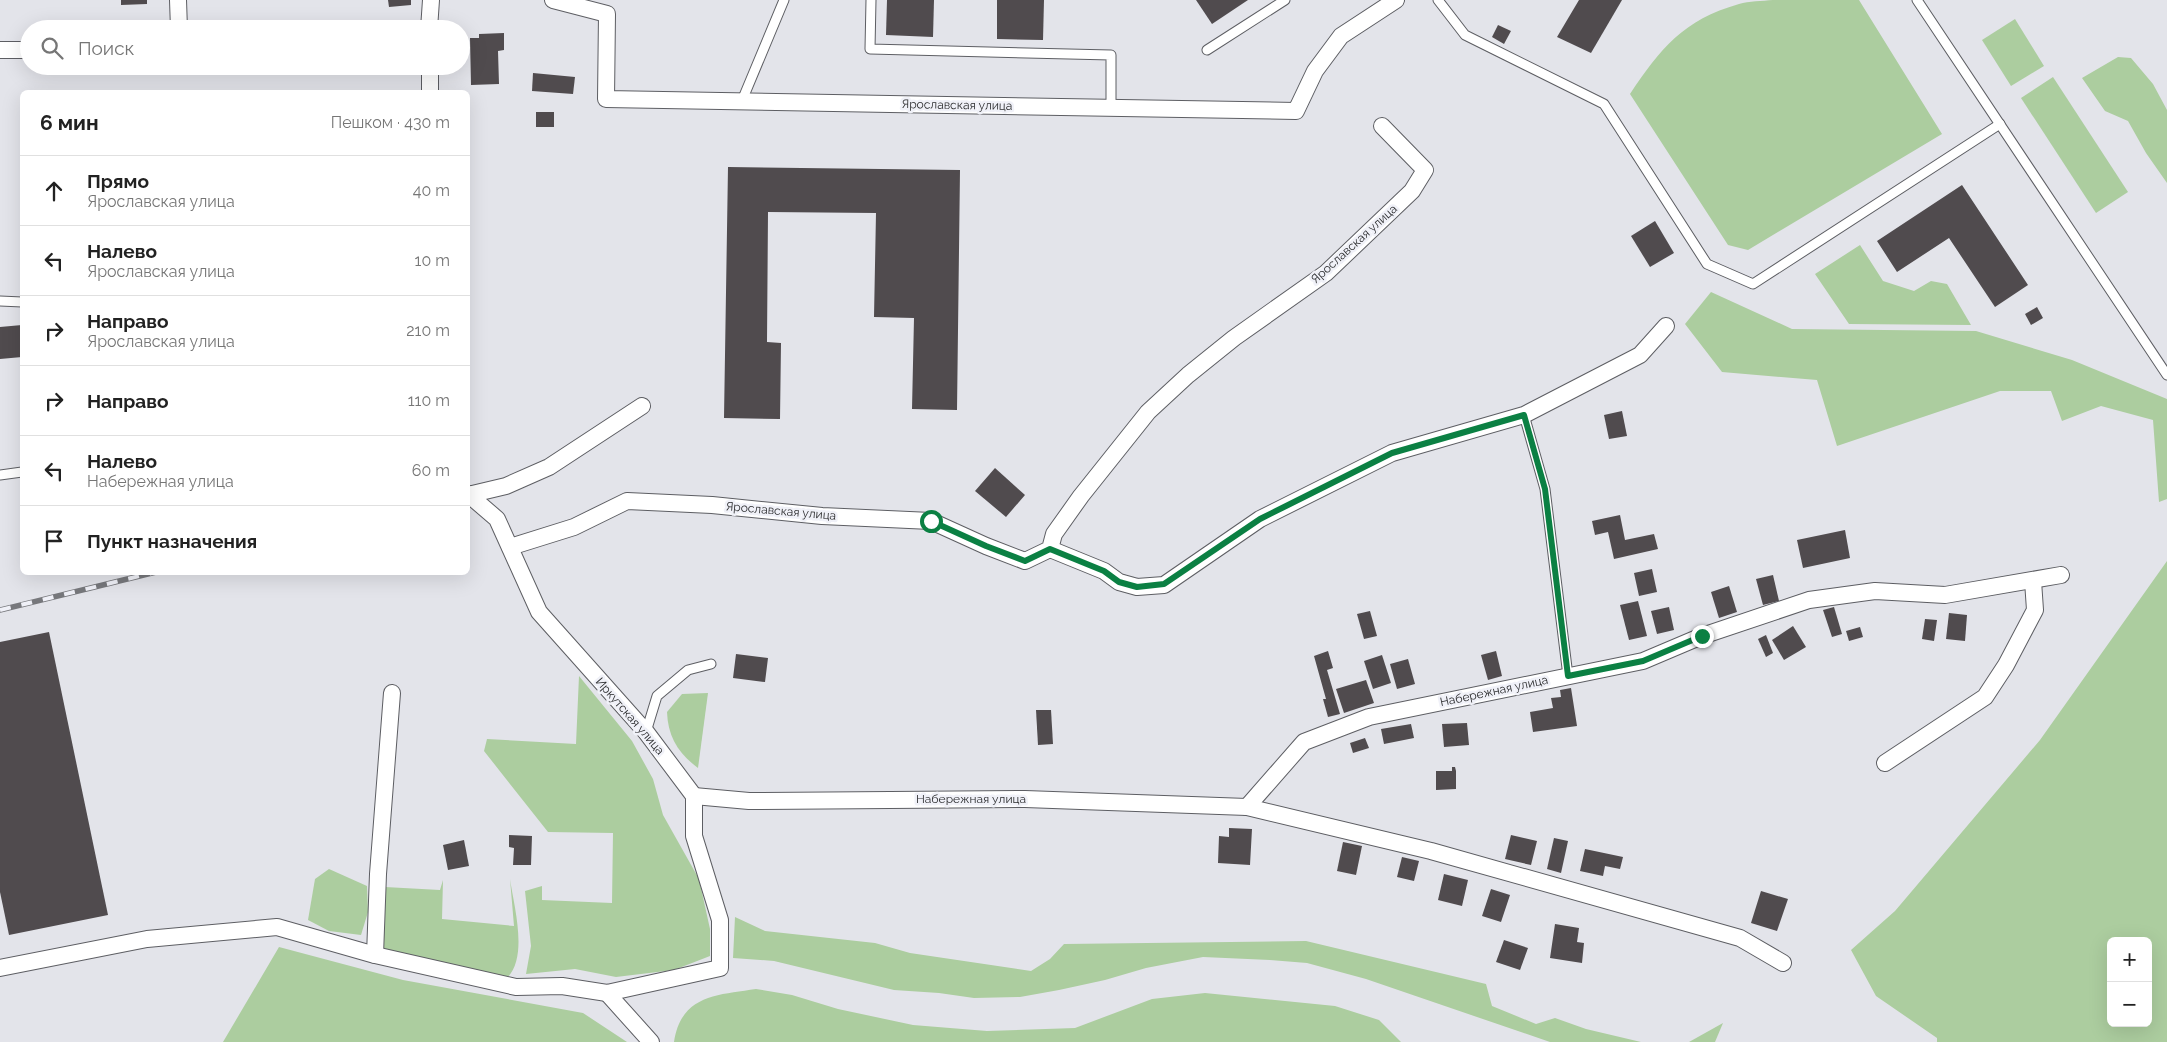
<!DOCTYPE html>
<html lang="ru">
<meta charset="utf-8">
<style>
body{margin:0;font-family:Raleway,sans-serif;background:#f2f2f2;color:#222}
.controls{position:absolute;right:15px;bottom:15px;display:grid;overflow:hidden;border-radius:8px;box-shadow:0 5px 20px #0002}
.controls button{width:45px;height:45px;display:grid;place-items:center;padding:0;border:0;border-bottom:1px solid #e0e0e0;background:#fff;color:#222;font:25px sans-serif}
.stop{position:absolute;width:15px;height:15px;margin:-11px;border:4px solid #0b8043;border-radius:50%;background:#fff}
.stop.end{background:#0b8043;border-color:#fff;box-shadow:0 1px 5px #0008}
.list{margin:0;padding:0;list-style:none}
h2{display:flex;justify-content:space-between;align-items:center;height:65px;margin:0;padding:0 20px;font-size:21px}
h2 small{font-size:16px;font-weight:400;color:#767676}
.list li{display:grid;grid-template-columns:32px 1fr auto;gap:15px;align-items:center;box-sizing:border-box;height:70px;padding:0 20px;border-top:1px solid #e0e0e0}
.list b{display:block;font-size:19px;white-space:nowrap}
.list p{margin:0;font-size:16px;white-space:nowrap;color:#767676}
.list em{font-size:16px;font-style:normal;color:#767676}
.icon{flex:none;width:28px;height:28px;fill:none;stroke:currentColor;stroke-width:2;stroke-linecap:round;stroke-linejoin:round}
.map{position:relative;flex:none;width:2167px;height:1042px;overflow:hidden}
.search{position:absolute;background:#fff;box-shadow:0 5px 20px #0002;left:20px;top:20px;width:450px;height:55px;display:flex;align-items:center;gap:12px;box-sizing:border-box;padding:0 18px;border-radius:28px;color:#767676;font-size:19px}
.panel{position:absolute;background:#fff;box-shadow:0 5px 20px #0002;left:20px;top:90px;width:450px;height:485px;border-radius:8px}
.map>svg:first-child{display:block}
</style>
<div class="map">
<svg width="2167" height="1042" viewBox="0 0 2167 1042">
<rect width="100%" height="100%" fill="#e3e4ea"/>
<!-- green -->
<g fill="#accd9f" fill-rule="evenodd">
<path d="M 1773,0 L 1859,0 L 1942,134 L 1748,250 L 1728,245 L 1630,94 C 1661,48 1683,20 1739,4 C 1749,1 1762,1 1773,0 Z"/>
<path d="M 2015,19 L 2044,66 L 2011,86 L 1982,40 Z"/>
<path d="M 2118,57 L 2131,58 L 2153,84 L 2167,110 L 2167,183 L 2146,153 L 2128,121 L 2105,111 L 2082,78 Z"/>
<path d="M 2053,77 L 2128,192 L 2096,213 L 2021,98 Z"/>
<path d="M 1860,245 L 1883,281 L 1914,291 L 1931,281 L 1947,284 L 1971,325 L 1849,324 L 1815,274 Z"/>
<path d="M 1711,292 L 1792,329 L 1976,331 L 2072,360 L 2167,399 L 2167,499 L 2159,502 L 2153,420 L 2101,406 L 2062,421 L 2051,391 L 2000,391 L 1837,446 L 1817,380 L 1722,372 L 1685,324 Z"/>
<path d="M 2167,561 L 2167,1042 L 1937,1042 L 1937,1038 L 1876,996 L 1851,950 L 1895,911 L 2040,740 ZM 2111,941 L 2148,941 L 2148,1023 L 2111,1023 Z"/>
<path d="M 579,676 L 632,741 L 653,779 L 663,815 L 699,879 L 710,929 L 710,956 L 674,970 L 616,977 L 575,969 L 526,974 L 531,946 L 525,891 L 542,886 L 542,900 L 612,903 L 613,833 L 548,832 L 484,751 L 487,739 L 576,744 Z"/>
<path d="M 708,693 L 698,768 C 678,753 668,737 667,712 L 682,694 Z"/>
<path d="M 329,869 L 367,886 L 368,912 L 361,935 L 329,931 L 308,920 L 315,879 Z"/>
<path d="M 510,879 C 514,907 529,958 506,979 L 407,957 L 383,948 L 385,887 L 440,890 L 443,880 L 442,919 L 514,926 Z"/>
<path d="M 735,917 L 765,931 L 875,943 L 910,953 L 1031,971 L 1050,959 L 1064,944 L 1306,941 L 1486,984 L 1492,1006 L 1536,1024 L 1555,1018 L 1586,1029 L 1641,1042 L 1550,1042 L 1366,979 L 1307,963 L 1270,960 L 1203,957 L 1146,968 L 1105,980 L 1059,990 L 1020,997 L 974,998 L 939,993 L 894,990 L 774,961 L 733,958 Z"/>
<path d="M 279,947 L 403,980 L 583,1013 L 627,1042 L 223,1042 Z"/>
<path d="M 756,989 L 792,995 L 838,1009 L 913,1025 L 987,1031 L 1075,1028 L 1152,999 L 1205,993 L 1335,1006 L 1379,1020 L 1401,1042 L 674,1042 C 681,995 717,995 756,989 Z"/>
<path d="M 1723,1023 L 1715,1042 L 1689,1042 Z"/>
</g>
<!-- building -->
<g fill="#504b4e">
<path d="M 121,0 L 147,0 L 147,4 L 121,5 Z"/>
<path d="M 388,0 L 411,0 L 411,5 L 389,7 Z"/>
<path d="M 887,0 L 934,0 L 933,37 L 886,35 Z"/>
<path d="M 997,0 L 1044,0 L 1043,40 L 997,39 Z"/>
<path d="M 1196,0 L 1248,0 L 1212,24 Z"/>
<path d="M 1579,0 L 1622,0 L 1591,53 L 1557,37 Z"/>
<path d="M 1498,25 L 1511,31 L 1504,44 L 1492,37 Z"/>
<path d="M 504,33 L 504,50 L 498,51 L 499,84 L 471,85 L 470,38 L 479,38 L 479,34 Z"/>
<path d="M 533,73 L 575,77 L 573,94 L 532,91 Z"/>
<rect x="536" y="112" width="18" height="15"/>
<path d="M 728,167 L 960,170 L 957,410 L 912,409 L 914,318 L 874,317 L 876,213 L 768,212 L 767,342 L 781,343 L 780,419 L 724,418 Z"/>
<path d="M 1962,185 L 2028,285 L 1995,307 L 1949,238 L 1897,272 L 1877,241 Z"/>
<path d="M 1655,221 L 1674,253 L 1650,267 L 1631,236 Z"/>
<path d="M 2037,307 L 2043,318 L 2031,325 L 2025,314 Z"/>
<path d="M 22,325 L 22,357 L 0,359 L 0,327 Z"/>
<path d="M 1622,411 L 1627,436 L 1609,439 L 1604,415 Z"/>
<path d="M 995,468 L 1025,495 L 1006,517 L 975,491 Z"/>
<path d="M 1620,515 L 1625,540 L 1654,534 L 1658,549 L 1614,559 L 1608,532 L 1595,535 L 1592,521 Z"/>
<path d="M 1845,530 L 1850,558 L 1803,568 L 1797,540 Z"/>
<path d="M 1652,569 L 1657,592 L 1639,596 L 1634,573 Z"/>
<path d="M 1773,575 L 1779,601 L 1763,605 L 1756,579 Z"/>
<path d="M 1729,586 L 1737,612 L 1719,618 L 1711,592 Z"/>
<path d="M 1638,601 L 1647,636 L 1629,640 L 1620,605 Z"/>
<path d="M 1669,607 L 1674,630 L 1657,634 L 1651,611 Z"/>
<path d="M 1834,607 L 1842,634 L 1832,637 L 1823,610 Z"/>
<path d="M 1370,611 L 1377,636 L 1364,639 L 1357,614 Z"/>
<path d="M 1949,613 L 1967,615 L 1965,641 L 1946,639 Z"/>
<path d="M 1925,619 L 1937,620 L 1934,641 L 1922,639 Z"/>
<path d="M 1793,626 L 1806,647 L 1784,660 L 1772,640 Z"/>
<path d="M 1860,627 L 1863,637 L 1849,641 L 1846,631 Z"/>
<path d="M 49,632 L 108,915 L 9,935 L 0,892 L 0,642 Z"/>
<path d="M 1766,635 L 1773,653 L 1766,657 L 1758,639 Z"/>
<path d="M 1328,651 L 1333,668 L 1327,670 L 1340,714 L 1328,717 L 1323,699 L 1326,699 L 1314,656 Z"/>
<path d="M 1496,651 L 1502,676 L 1488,680 L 1481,655 Z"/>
<path d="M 736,654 L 768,658 L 765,682 L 733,678 Z"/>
<path d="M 1382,655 L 1391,683 L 1373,689 L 1364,661 Z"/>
<path d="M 1408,659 L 1415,684 L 1397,689 L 1390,664 Z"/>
<path d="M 1366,680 L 1374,703 L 1344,713 L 1336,689 Z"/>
<path d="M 1571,688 L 1577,726 L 1533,732 L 1530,712 L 1553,708 L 1551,698 L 1561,697 L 1560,690 Z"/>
<path d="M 1036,710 L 1051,710 L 1053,744 L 1038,745 Z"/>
<path d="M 1467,723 L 1469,745 L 1444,747 L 1442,724 Z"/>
<path d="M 1411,724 L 1414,738 L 1384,744 L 1381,729 Z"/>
<path d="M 1365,738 L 1369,748 L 1353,753 L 1350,743 Z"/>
<path d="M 1452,767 L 1455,767 L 1456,771 L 1456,789 L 1436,790 L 1436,771 L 1452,771 Z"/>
<path d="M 1229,828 L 1252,829 L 1250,865 L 1218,863 L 1219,836 L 1229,837 Z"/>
<path d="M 509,835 L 532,836 L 531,865 L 513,865 L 514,848 L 509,847 Z"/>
<path d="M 1511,835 L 1537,841 L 1531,865 L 1505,859 Z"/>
<path d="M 1554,838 L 1568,841 L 1561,873 L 1547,869 Z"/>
<path d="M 464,840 L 469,866 L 448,870 L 443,845 Z"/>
<path d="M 1343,842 L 1362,846 L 1356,875 L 1337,871 Z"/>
<path d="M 1585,849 L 1623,857 L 1620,869 L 1605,866 L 1603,876 L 1580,871 Z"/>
<path d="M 1402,857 L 1419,861 L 1414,881 L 1397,877 Z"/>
<path d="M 1444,874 L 1468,880 L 1462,906 L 1438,900 Z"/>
<path d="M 1491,889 L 1510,895 L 1501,922 L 1482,916 Z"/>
<path d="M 1761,891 L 1788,899 L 1777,931 L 1751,923 Z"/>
<path d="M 1555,924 L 1579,928 L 1577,942 L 1584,943 L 1582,963 L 1550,958 Z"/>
<path d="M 1504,940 L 1528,948 L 1520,970 L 1496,962 Z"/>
</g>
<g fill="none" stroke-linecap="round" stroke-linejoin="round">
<!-- service casing -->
<g stroke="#5d5e63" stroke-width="11">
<g id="service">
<path d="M 871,0 L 870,49 L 1111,55 L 1111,108"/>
<path d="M 1438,0 L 1465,35 L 1604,104 L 1707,264 L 1753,284 L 2000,124"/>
<path d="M 1917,0 L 2167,375"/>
<path d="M 1207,50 L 1285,0"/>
<path d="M 741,103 L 784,0"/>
<path d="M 0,301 L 22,302"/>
<path d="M 1524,415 L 1545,489 L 1568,676"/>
<path d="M 0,475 L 22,472"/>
<path d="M 646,732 L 657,696 L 688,670 L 711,664"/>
</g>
</g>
<!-- minor casing -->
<g stroke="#5d5e63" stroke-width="18">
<g id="minor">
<path d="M 178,0 L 179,29"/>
<path d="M 553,0 L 607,14 L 606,99 L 1296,111 L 1315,71 L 1341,36 L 1396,0"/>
<path d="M 429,29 L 431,0"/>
<path d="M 0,50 L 29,50"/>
<path d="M 430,66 L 430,92"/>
<path d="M 468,495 L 506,486 L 549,467 L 642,406"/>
<path d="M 510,547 L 574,527 L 627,501 L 712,505 L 822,516 L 931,521 L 986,546 L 1025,561 L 1050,549 L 1054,534 L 1081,496 L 1148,412 L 1188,375 L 1234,338 L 1326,273 L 1412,191 L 1425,170 L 1382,126"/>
<path d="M 1050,549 L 1104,571 L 1119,582 L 1137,587 L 1164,585 L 1260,519 L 1392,453 L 1524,415 L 1640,355 L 1666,326"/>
<path d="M 1885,763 L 1985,697 L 2006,665 L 2035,610 L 2033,581"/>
<path d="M 694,796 L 749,801 L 1025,799 L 1247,807 L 1431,851 L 1740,938 L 1783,963"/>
<path d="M 1247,807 L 1304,742 L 1369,717 L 1643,661 L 1702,636 L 1809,600 L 1875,591 L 1945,595 L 2061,575"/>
<path d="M 375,955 L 378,874 L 392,693"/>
<path d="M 0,968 L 147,939 L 277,927 L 375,955 L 516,987 L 562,986 L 607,993 L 720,968 L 720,920 L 694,836 L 694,796 L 646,732 L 539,612 L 497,519 L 468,494"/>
<path d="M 607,993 L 651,1042"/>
</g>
</g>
<!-- service -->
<use href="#service" stroke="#fff" stroke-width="9"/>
<!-- minor -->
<use href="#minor" stroke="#fff" stroke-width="16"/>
<!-- rail casing -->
<g stroke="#77787c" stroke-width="5.5">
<path id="rail" d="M 0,610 L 156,572"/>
</g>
<!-- rail -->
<use href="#rail" stroke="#f0f1f8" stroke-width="4" stroke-dasharray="11" stroke-linecap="butt"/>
</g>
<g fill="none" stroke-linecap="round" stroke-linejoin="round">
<!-- route -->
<path stroke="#0b8043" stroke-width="6" d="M 931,521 L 986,546 L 1025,561 L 1050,549 L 1104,571 L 1119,582 L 1137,587 L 1164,584 L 1260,519 L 1392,453 L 1524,415 L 1545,489 L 1568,676 L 1643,661 L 1702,636"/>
</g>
<g text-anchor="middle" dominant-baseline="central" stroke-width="5" stroke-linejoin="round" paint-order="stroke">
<!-- street labels -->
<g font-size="12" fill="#2b2c2e" stroke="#f0f1f8">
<text transform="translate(957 105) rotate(1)">Ярославская улица</text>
<text transform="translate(1354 244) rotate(-42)">Ярославская улица</text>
<text transform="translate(781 511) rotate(5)">Ярославская улица</text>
<text transform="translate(1494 691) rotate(-12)">Набережная улица</text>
<text transform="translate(630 716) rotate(49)">Иркутская улица</text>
<text x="971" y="799">Набережная улица</text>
</g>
</g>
</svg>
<div class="controls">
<button>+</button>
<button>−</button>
</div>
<div class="stop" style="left:931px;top:521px"></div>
<div class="stop end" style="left:1702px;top:636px"></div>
<div class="search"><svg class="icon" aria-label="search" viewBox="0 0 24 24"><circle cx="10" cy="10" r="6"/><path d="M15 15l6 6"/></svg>Поиск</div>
<section class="panel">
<h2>6 мин<small>Пешком · 430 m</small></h2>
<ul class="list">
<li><svg class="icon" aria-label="ahead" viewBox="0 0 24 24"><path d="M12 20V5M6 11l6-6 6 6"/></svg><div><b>Прямо</b><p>Ярославская улица</p></div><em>40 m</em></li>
<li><svg class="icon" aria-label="left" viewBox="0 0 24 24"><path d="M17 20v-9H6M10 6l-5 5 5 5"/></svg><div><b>Налево</b><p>Ярославская улица</p></div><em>10 m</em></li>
<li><svg class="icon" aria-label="right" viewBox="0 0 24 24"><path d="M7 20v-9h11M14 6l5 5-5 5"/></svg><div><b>Направо</b><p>Ярославская улица</p></div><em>210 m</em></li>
<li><svg class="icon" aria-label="right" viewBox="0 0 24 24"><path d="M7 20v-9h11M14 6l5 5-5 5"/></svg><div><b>Направо</b></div><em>110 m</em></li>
<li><svg class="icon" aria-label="left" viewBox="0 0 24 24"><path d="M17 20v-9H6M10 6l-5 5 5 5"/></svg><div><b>Налево</b><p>Набережная улица</p></div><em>60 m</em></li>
<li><svg class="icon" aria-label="arrive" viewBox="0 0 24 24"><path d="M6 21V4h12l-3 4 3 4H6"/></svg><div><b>Пункт назначения</b></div></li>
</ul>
</section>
</div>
